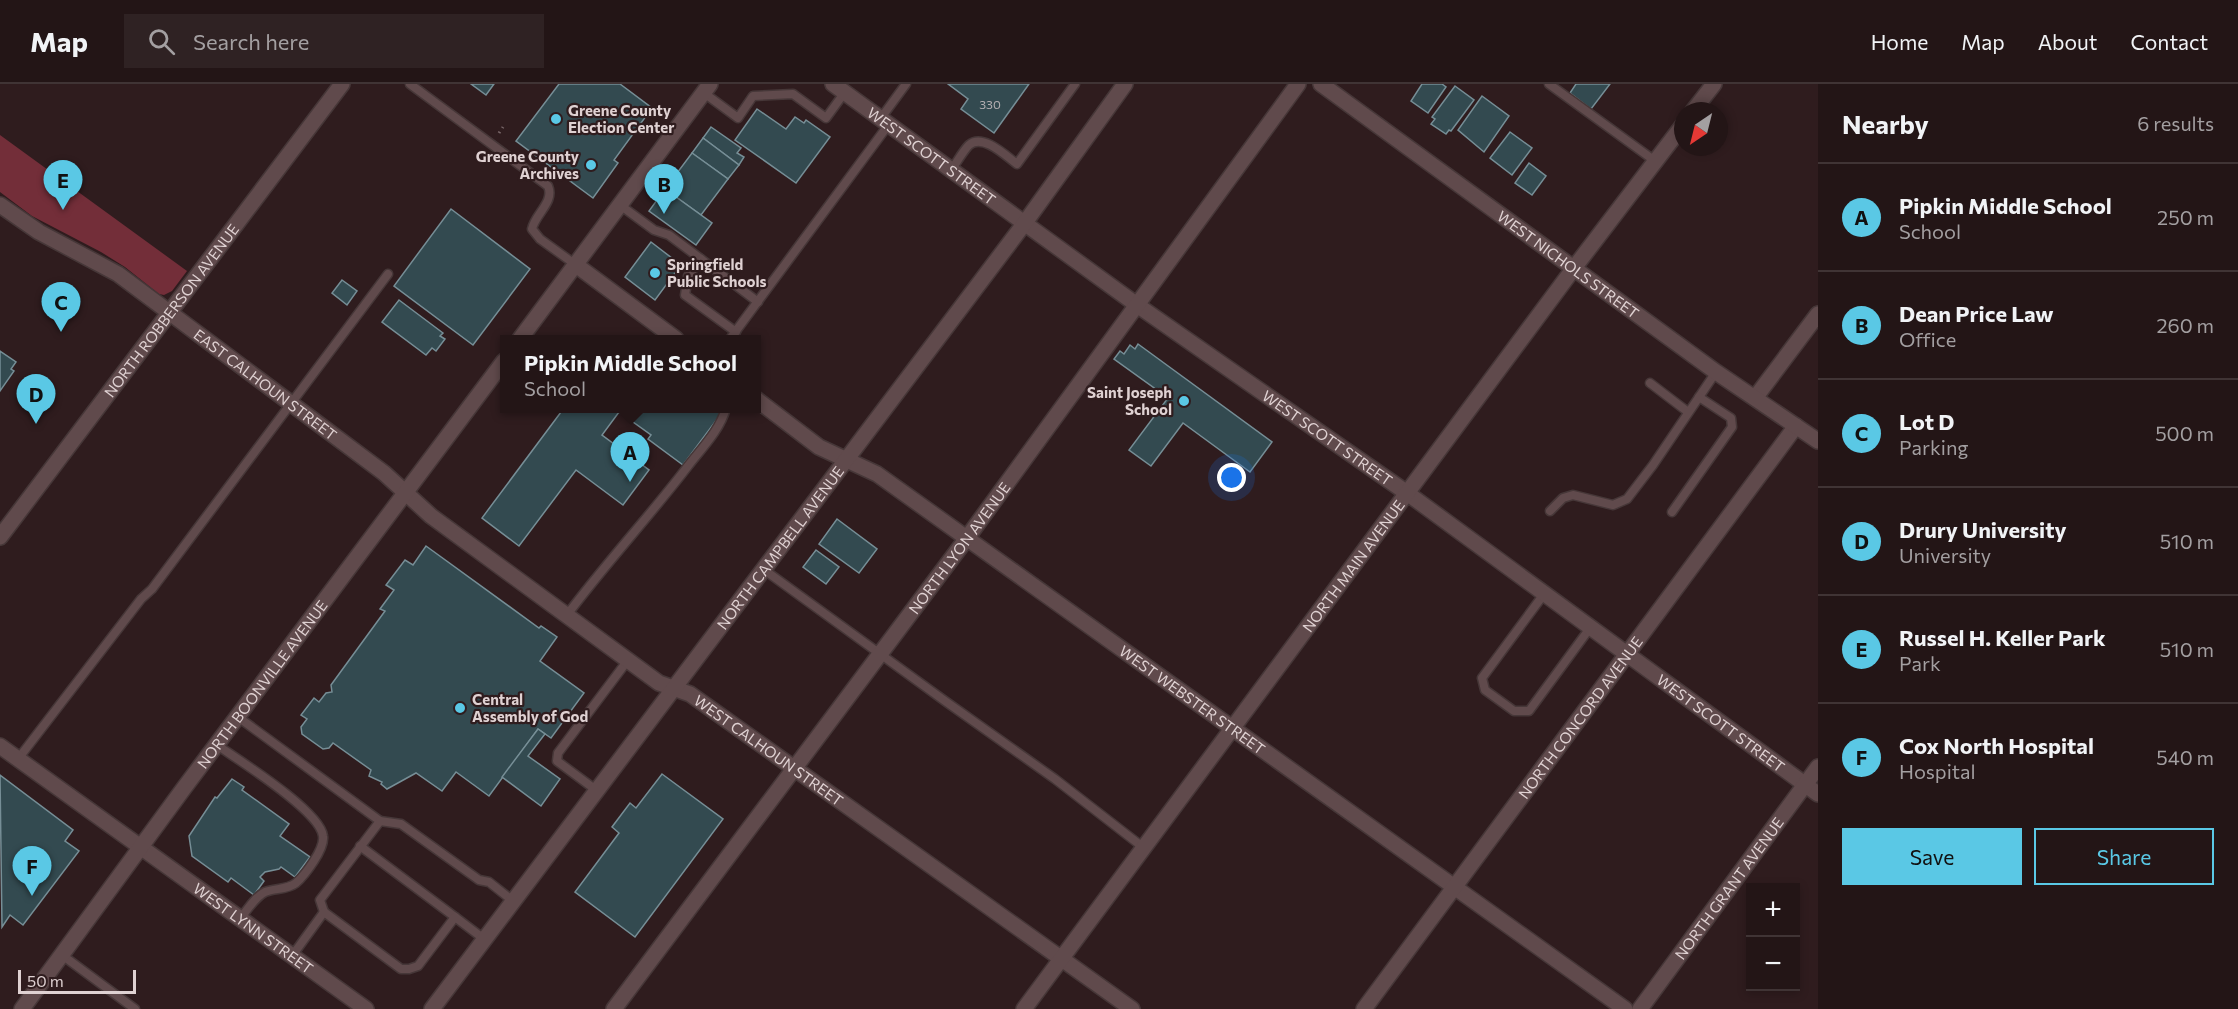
<!DOCTYPE html>
<meta charset="utf-8">
<style>
body{margin:0;font-family:Commissioner,sans-serif;background:#2f2223;color:#f1f3f6}
.controls{position:absolute;right:18px;bottom:18px;display:grid;overflow:hidden;border-radius:0px;box-shadow:0 3px 9px #0003}
.controls button{width:54px;height:54px;display:grid;place-items:center;padding:0;border:0;border-bottom:2px solid #403435;background:#231516;color:#f1f3f6;font:30px sans-serif}
.compass{position:absolute;left:1674px;top:18px;width:54px;height:54px;border-radius:50%;background:#231516;box-shadow:0 3px 9px #0003;rotate:215deg}
.scale{position:absolute;left:18px;bottom:15px;width:118px;box-sizing:border-box;padding-left:6px;border:3px solid #dfd1d2;border-top:0;font-size:16px;line-height:21px;white-space:nowrap;color:#dfd1d2;-webkit-text-stroke:4px #2f1c1e;paint-order:stroke}
.you{position:absolute;left:1232px;top:394px;width:21px;height:21px;margin:-15px;border:4px solid #fff;border-radius:50%;background:#1a73e8;box-shadow:0 0 0 9px #1a73e833}
.badge{display:grid;place-items:center;width:39px;height:39px;border-radius:50%;background:#5ac8e5;color:#111;font-size:20px;font-weight:700}
.pin{position:absolute;translate:-50% -50px;filter:drop-shadow(0 2px 3px #0008)}
.pin::after{content:'';position:absolute;top:32px;width:21px;height:18px;background:inherit;clip-path:polygon(0 0,100% 0,50% 100%)}
.popup{position:absolute;left:500px;top:251px;width:261px;height:78px;box-sizing:border-box;display:grid;place-content:center;border-radius:0px;background:#231516;filter:drop-shadow(0 2px 4px #0005);font-size:20px;white-space:nowrap;color:#a39fa1}
.popup b{font-size:22px;color:#f1f3f6}
.popup::after{content:'';position:absolute;left:50%;top:100%;margin-left:-12px;border:12px solid transparent;border-top-color:#231516}
.list{margin:0;padding:0;list-style:none}
h2{display:flex;justify-content:space-between;align-items:center;height:78px;margin:0;padding:0 24px;font-size:26px}
h2 small{font-size:20px;font-weight:400;color:#a39fa1}
.list li{display:grid;grid-template-columns:39px 1fr auto;gap:18px;align-items:center;box-sizing:border-box;height:108px;padding:0 24px;border-top:2px solid #403435}
.list b{display:block;font-size:22px;white-space:nowrap}
.list p{margin:0;font-size:20px;white-space:nowrap;color:#a39fa1}
.list em{font-size:20px;font-style:normal;color:#a39fa1}
.actions{display:flex;gap:12px;padding:18px 24px}
.actions a{flex:1;padding:14px 0;border:2px solid #5ac8e5;border-radius:0px;text-align:center;font-size:21px;color:#5ac8e5}
.actions .main{background:#5ac8e5;color:#111}
.icon{flex:none;width:33px;height:33px;fill:none;stroke:currentColor;stroke-width:2;stroke-linecap:round;stroke-linejoin:round}
.map{position:relative;flex:none;width:1818px;height:925px;overflow:hidden}
header{display:flex;align-items:center;gap:36px;box-sizing:border-box;height:84px;padding:0 30px;background:#231516;border-bottom:2px solid #403435}
header strong{font-size:28px}
nav{display:flex;gap:33px;margin-inline-start:auto;font-size:21px}
.search{width:420px;height:54px;background:#2f2223;display:flex;align-items:center;gap:15px;box-sizing:border-box;padding:0 21px;border-radius:0px;color:#a39fa1;font-size:22px}
main{display:flex}
aside{flex:1;background:#231516}
.map>svg:first-child{display:block}
</style>
<header>
<strong>Map</strong>
<div class="search"><svg class="icon" aria-label="search" viewBox="0 0 24 24"><circle cx="10" cy="10" r="6"/><path d="M15 15l6 6"/></svg>Search here</div>
<nav><a>Home</a><a>Map</a><a>About</a><a>Contact</a></nav>
</header>
<main>
<div class="map">
<svg width="1818" height="925" viewBox="0 0 1818 925">
<rect width="100%" height="100%" fill="#2f1c1e"/>
<!-- green -->
<path fill="#732e39" d="M 0,51 L 187,187 L 172,207 L 164,211 L 159,210 L 125,183 L 101,168 L 32,132 L 0,108 Z"/>
<!-- building -->
<g fill="#334a50" stroke="#768e96" stroke-width="1.5">
<path d="M 471,0 L 494,0 L 486,11 Z"/>
<path d="M 559,0 L 620,0 L 652,24 L 614,76 L 618,79 L 593,114 L 516,57 Z"/>
<path d="M 948,0 L 1029,0 L 994,49 L 961,25 L 968,15 Z"/>
<path d="M 1422,0 L 1442,0 L 1446,3 L 1428,29 L 1411,17 Z"/>
<path d="M 1576,0 L 1610,0 L 1591,25 L 1570,9 Z"/>
<path d="M 1455,2 L 1474,16 L 1451,47 L 1449,46 L 1446,50 L 1431,40 L 1435,35 L 1432,33 Z"/>
<path d="M 1482,12 L 1509,32 L 1484,68 L 1458,46 Z"/>
<path d="M 757,25 L 786,45 L 795,33 L 804,39 L 806,36 L 830,53 L 796,99 L 735,56 Z"/>
<path d="M 711,43 L 741,64 L 737,69 L 744,73 L 739,81 L 703,54 Z"/>
<path d="M 1510,48 L 1532,64 L 1512,91 L 1490,74 Z"/>
<path d="M 703,54 L 739,81 L 728,95 L 692,69 Z"/>
<path d="M 692,69 L 728,95 L 701,131 L 665,105 Z"/>
<path d="M 1529,79 L 1546,92 L 1532,111 L 1515,99 Z"/>
<path d="M 665,105 L 712,139 L 696,161 L 649,127 Z"/>
<path d="M 451,125 L 530,185 L 473,261 L 394,202 Z"/>
<path d="M 651,158 L 681,181 L 655,216 L 625,193 Z"/>
<path d="M 342,196 L 357,207 L 347,221 L 332,209 Z"/>
<path d="M 399,216 L 443,249 L 440,252 L 445,255 L 436,267 L 432,264 L 426,271 L 382,238 Z"/>
<path d="M 1138,260 L 1272,358 L 1250,388 L 1183,339 L 1151,382 L 1129,366 L 1168,314 L 1114,275 L 1120,267 L 1124,270 L 1130,261 L 1135,265 Z"/>
<path d="M 0,267 L 16,278 L 11,285 L 14,287 L 0,307 Z"/>
<path d="M 564,324 L 713,324 L 721,330 L 683,381 L 648,355 L 651,351 L 619,328 L 602,351 L 649,386 L 623,421 L 576,386 L 519,462 L 482,434 Z"/>
<path d="M 837,435 L 877,465 L 859,489 L 819,460 Z"/>
<path d="M 426,462 L 539,544 L 541,542 L 557,553 L 540,577 L 584,609 L 551,654 L 538,645 L 489,712 L 456,688 L 442,707 L 416,689 L 387,705 L 381,700 L 382,698 L 369,692 L 371,686 L 333,659 L 329,664 L 323,665 L 302,650 L 301,643 L 307,635 L 301,631 L 314,614 L 319,618 L 326,609 L 332,608 L 331,601 L 385,527 L 380,525 L 394,506 L 386,501 L 405,476 L 413,481 Z"/>
<path d="M 816,466 L 839,483 L 826,500 L 803,483 Z"/>
<path d="M 538,645 L 545,650 L 528,672 L 560,695 L 541,722 L 502,693 Z"/>
<path d="M 662,690 L 723,735 L 635,853 L 575,808 L 619,749 L 612,743 L 630,719 L 636,724 Z"/>
<path d="M 0,691 L 73,746 L 65,757 L 79,767 L 23,841 L 10,831 L 2,843 Z"/>
<path d="M 232,695 L 244,703 L 242,706 L 289,740 L 280,752 L 310,773 L 295,793 L 281,783 L 279,785 L 265,788 L 260,793 L 264,797 L 254,811 L 231,794 L 228,798 L 192,772 L 189,752 L 215,713 L 217,714 Z"/>
</g>
<g fill="none" stroke-linecap="round" stroke-linejoin="round">
<!-- lane casing -->
<g stroke="#463738" stroke-width="11">
<g id="lane">
<path d="M 410,0 L 548,102 C 555,118 535,130 532,145 L 540,155 L 576,181"/>
<path d="M 1549,0 L 1655,77"/>
<path d="M 704,9 L 738,34 L 753,12 L 793,10 L 826,34 L 845,8"/>
<path d="M 881,34 L 906,0"/>
<path d="M 952,85 C 957,78 963,67 969,61 C 983,49 1006,72 1017,80 L 1075,0"/>
<path d="M 620,121 L 654,146 L 669,151 L 758,218"/>
<path d="M 701,175 L 688,192 L 685,211 L 736,248"/>
<path d="M 730,255 L 889,40"/>
<path d="M 1650,299 L 1688,328"/>
<path d="M 1550,427 L 1563,414 L 1573,411 L 1613,421 L 1627,415 L 1653,381 L 1716,288"/>
<path d="M 1672,428 L 1732,343 L 1731,334 L 1699,313"/>
<path d="M 763,485 L 945,617 L 1055,695 L 1144,764"/>
<path d="M 1544,510 L 1482,594 L 1485,606 L 1514,627 L 1529,627 L 1590,544"/>
<path d="M 567,531 C 605,480 649,433 688,382 C 702,364 720,346 726,324"/>
<path d="M 238,633 L 380,737 L 320,816 L 324,828"/>
<path d="M 217,661 C 240,677 320,727 323,752 C 325,765 305,791 296,799 C 287,806 275,804 265,808 C 255,813 247,826 240,835"/>
<path d="M 18,675 L 141,515 L 152,505 L 388,190"/>
<path d="M 596,706 L 557,677 L 558,669 L 628,576"/>
<path d="M 380,737 L 401,740 L 479,796 L 489,798 L 513,817"/>
<path d="M 360,762 L 455,833"/>
<path d="M 62,871 L 135,925"/>
<path d="M 292,872 L 324,828 L 401,885 L 409,885 L 418,882 L 455,833 L 484,855"/>
</g>
</g>
<!-- street casing -->
<g stroke="#463738" stroke-width="18">
<g id="street">
<path id="s1" d="M 833,0 L 1137,221 L 1407,409 L 1818,710"/>
<path id="s2" d="M 0,121 L 39,148 L 118,190 L 384,389 L 431,432 L 659,599 L 690,610 L 1132,925"/>
<path d="M 576,181 L 676,255"/>
<path d="M 520,255 L 710,0"/>
<path d="M 1755,314 L 1818,230"/>
<path id="s3" d="M 756,315 L 819,363 L 877,390 L 1625,925"/>
<path id="s4" d="M 0,453 L 342,0"/>
<path id="s5" d="M 0,662 L 366,925"/>
<path id="s6" d="M 22,925 L 184,704 L 504,277"/>
<path id="s7" d="M 614,925 L 967,454 L 1298,0"/>
<path id="s8" d="M 1024,925 L 1574,184"/>
<path id="s9" d="M 1364,925 L 1796,342"/>
</g>
</g>
<!-- secondary casing -->
<g stroke="#463738" stroke-width="18">
<g id="secondary">
<path id="s10" d="M 1321,0 L 1716,288 L 1818,357"/>
<path d="M 1693,27 L 1714,0"/>
<path d="M 1574,184 L 1683,41"/>
<path id="s11" d="M 432,925 L 1024,140 L 1125,0"/>
<path id="s12" d="M 1640,925 L 1818,683"/>
</g>
</g>
<!-- path -->
<path stroke="#79686a" stroke-width="3" stroke-dasharray="1.5 4.5" stroke-linecap="butt" d="M 499,49 L 503,43"/>
<!-- lane -->
<use href="#lane" stroke="#604a4c" stroke-width="8"/>
<!-- street -->
<use href="#street" stroke="#604a4c" stroke-width="15"/>
<!-- secondary -->
<use href="#secondary" stroke="#604a4c" stroke-width="15"/>
</g>
<!-- markers -->
<g fill="#5ac8e5" stroke="#2f1c1e" stroke-width="2">
<circle cx="556" cy="35" r="6"/>
<circle cx="591" cy="81" r="6"/>
<circle cx="655" cy="189" r="6"/>
<circle cx="1184" cy="317" r="6"/>
<circle cx="460" cy="624" r="6"/>
</g>
<g text-anchor="middle" dominant-baseline="central" stroke-width="4.5" stroke-linejoin="round" paint-order="stroke">
<!-- number labels -->
<g font-size="12" fill="#b4afb2">
<text x="990" y="20">330</text>
</g>
<!-- poi labels -->
<g font-size="15" font-weight="bold" fill="#dfd1d2" stroke="#2f1c1e" text-anchor="start">
<text x="568" y="26">Greene County<tspan x="568" dy="17">Election Center</tspan></text>
<text x="579" y="72" text-anchor="end">Greene County<tspan x="579" dy="17">Archives</tspan></text>
<text x="667" y="180">Springfield<tspan x="667" dy="17">Public Schools</tspan></text>
<text x="1172" y="308" text-anchor="end">Saint Joseph<tspan x="1172" dy="17">School</tspan></text>
<text x="472" y="615">Central<tspan x="472" dy="17">Assembly of God</tspan></text>
</g>
<!-- street labels -->
<g font-size="15" fill="#dfd1d2" stroke="#2f1c1e">
<text stroke="none"><textPath href="#s1" startOffset="122">WEST SCOTT STREET</textPath></text>
<text stroke="none"><textPath href="#s10" startOffset="306">WEST NICHOLS STREET</textPath></text>
<text stroke="none"><textPath href="#s4" startOffset="284">NORTH ROBBERSON AVENUE</textPath></text>
<text stroke="none"><textPath href="#s2" startOffset="321">EAST CALHOUN STREET</textPath></text>
<text stroke="none"><textPath href="#s1" startOffset="608">WEST SCOTT STREET</textPath></text>
<text stroke="none"><textPath href="#s11" startOffset="578">NORTH CAMPBELL AVENUE</textPath></text>
<text stroke="none"><textPath href="#s7" startOffset="576">NORTH LYON AVENUE</textPath></text>
<text stroke="none"><textPath href="#s8" startOffset="552">NORTH MAIN AVENUE</textPath></text>
<text stroke="none"><textPath href="#s6" startOffset="404">NORTH BOONVILLE AVENUE</textPath></text>
<text stroke="none"><textPath href="#s3" startOffset="531">WEST WEBSTER STREET</textPath></text>
<text stroke="none"><textPath href="#s9" startOffset="363">NORTH CONCORD AVENUE</textPath></text>
<text stroke="none"><textPath href="#s1" startOffset="1094">WEST SCOTT STREET</textPath></text>
<text stroke="none"><textPath href="#s2" startOffset="945">WEST CALHOUN STREET</textPath></text>
<text stroke="none"><textPath href="#s12" startOffset="150">NORTH GRANT AVENUE</textPath></text>
<text stroke="none"><textPath href="#s5" startOffset="312">WEST LYNN STREET</textPath></text>
</g>
</g>
</svg>
<div class="controls">
<button>+</button>
<button>−</button>
</div>
<svg class="compass" viewBox="-18 -18 36 36"><path d="M0-13l5 13h-10z" fill="#e53935"/><path d="M0 13l5-13h-10z" fill="#a39fa1"/></svg>
<div class="scale">50 m</div>
<div class="you"></div>
<div class="pin badge" style="left:630px;top:398px">A</div>
<div class="popup"><b>Pipkin Middle School</b>School</div>
<div class="pin badge" style="left:664px;top:130px">B</div>
<div class="pin badge" style="left:61px;top:248px">C</div>
<div class="pin badge" style="left:36px;top:340px">D</div>
<div class="pin badge" style="left:63px;top:126px">E</div>
<div class="pin badge" style="left:32px;top:812px">F</div>
</div>
<aside>
<h2>Nearby<small>6 results</small></h2>
<ul class="list">
<li><span class="badge">A</span><div><b>Pipkin Middle School</b><p>School</p></div><em>250 m</em></li>
<li><span class="badge">B</span><div><b>Dean Price Law</b><p>Office</p></div><em>260 m</em></li>
<li><span class="badge">C</span><div><b>Lot D</b><p>Parking</p></div><em>500 m</em></li>
<li><span class="badge">D</span><div><b>Drury University</b><p>University</p></div><em>510 m</em></li>
<li><span class="badge">E</span><div><b>Russel H. Keller Park</b><p>Park</p></div><em>510 m</em></li>
<li><span class="badge">F</span><div><b>Cox North Hospital</b><p>Hospital</p></div><em>540 m</em></li>
</ul>
<div class="actions"><a class="main">Save</a><a>Share</a></div>
</aside>
</main>
